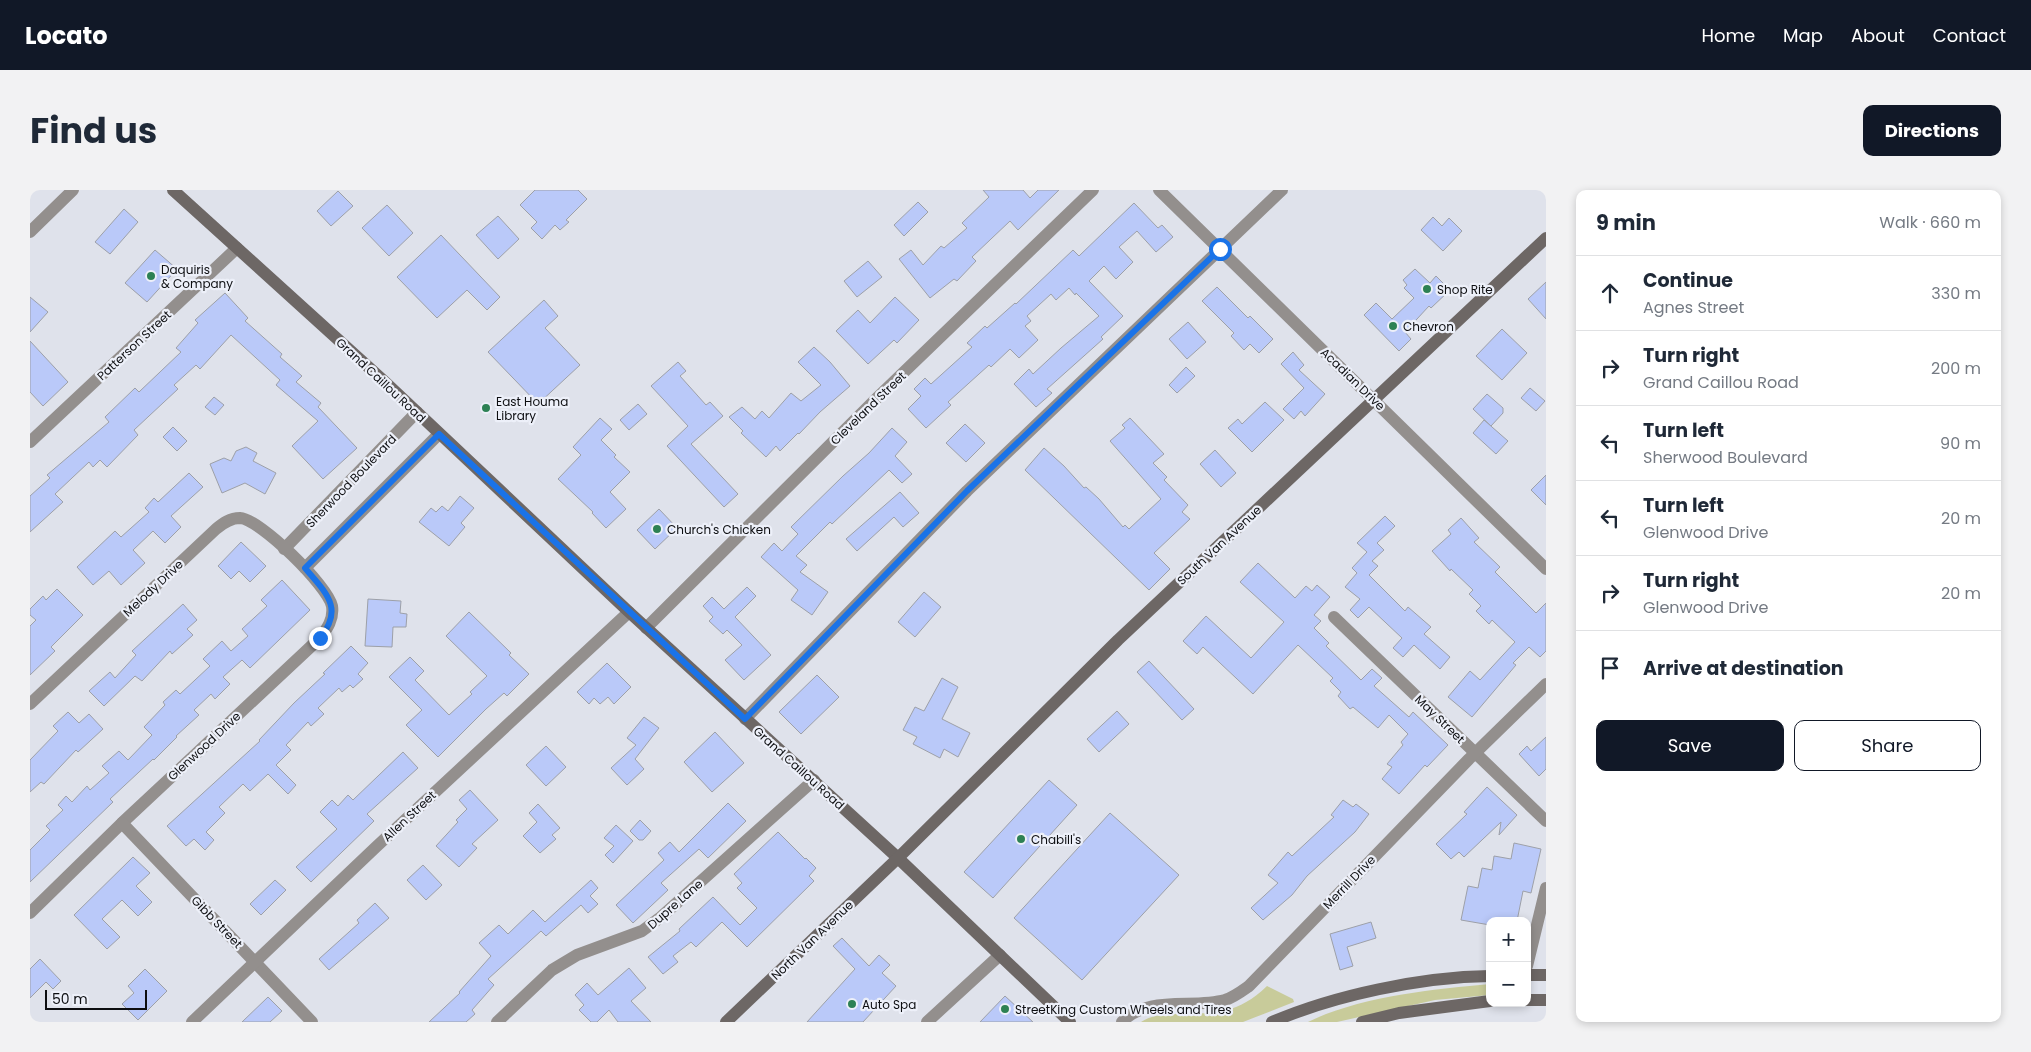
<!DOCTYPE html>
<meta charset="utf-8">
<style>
body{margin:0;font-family:Poppins,sans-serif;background:#f2f2f3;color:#1f2937}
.controls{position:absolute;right:15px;bottom:15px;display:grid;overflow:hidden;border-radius:10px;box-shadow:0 2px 8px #0003}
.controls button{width:45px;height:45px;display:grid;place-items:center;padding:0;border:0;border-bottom:1px solid #e0e1e3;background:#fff;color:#1f2937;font:25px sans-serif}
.scale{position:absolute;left:15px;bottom:12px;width:102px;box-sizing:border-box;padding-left:5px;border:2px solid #0d0e11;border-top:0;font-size:14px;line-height:18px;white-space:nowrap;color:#0d0e11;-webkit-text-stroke:4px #edf0f9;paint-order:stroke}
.stop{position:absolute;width:15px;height:15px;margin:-11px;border:4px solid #1a73e8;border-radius:50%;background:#fff}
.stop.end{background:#1a73e8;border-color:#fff;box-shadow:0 1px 5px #0008}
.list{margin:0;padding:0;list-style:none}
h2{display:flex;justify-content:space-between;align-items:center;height:65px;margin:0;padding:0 20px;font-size:21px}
h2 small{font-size:16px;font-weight:400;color:#747a83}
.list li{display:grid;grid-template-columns:32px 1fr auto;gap:15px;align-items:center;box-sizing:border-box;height:75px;padding:0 20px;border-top:1px solid #e0e1e3}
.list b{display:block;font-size:19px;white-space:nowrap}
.list p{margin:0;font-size:16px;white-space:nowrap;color:#747a83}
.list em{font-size:16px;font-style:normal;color:#747a83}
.actions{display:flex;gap:10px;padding:15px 20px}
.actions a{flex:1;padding:11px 0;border:1px solid #111827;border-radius:10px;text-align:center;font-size:18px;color:#111827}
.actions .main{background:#111827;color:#fff}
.icon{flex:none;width:28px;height:28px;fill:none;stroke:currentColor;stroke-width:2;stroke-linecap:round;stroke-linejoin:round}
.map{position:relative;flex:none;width:1516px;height:832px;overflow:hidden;border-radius:10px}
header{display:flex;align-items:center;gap:30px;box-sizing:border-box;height:70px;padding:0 25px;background:#111827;color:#fff}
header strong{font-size:24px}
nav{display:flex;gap:28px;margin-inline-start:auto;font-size:18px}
.intro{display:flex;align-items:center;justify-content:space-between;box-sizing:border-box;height:120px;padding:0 30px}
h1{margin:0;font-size:35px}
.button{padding:12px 22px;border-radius:10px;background:#111827;color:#fff;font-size:18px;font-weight:700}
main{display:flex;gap:30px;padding:0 30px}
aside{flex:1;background:#fff;border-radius:10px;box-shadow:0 2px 8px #0003}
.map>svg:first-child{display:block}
</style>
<header>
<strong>Locato</strong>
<nav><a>Home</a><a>Map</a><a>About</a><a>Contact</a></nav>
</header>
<div class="intro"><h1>Find us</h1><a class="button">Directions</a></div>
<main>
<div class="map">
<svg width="1516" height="832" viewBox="0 0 1516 832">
<rect width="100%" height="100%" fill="#dfe2eb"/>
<!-- green -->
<g fill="#c8cb9a">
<path d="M 1460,794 L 1460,805 L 1405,810 L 1307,832 L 1278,832 C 1328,807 1404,799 1460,794 Z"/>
<path d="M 1237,796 L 1263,809 L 1264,812 L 1213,832 L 1111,832 C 1122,825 1135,824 1148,824 C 1186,823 1208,824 1237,796 Z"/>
</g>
<!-- building -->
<g fill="#bac9f9" stroke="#9da0a8">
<path d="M 505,0 L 548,0 L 557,9 L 536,30 L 539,32 L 530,40 L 525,35 L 512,49 L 501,38 L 507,32 L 490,15 Z"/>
<path d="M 953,0 L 993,0 L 1000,8 L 1008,0 L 1029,0 L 988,40 L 980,31 L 942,67 L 946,71 L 927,91 L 924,89 L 900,108 L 869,69 L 881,60 L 893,75 L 911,56 L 914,58 L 937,38 L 932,33 L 959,7 Z"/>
<path d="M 308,1 L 323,16 L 301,36 L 287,21 Z"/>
<path d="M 888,12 L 898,22 L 874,46 L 864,35 Z"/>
<path d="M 1104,13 L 1128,38 L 1132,35 L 1143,47 L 1126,62 L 1107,41 L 1089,57 L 1103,72 L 1086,89 L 1074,76 L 1059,91 L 1093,126 L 1071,147 L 1073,149 L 1017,199 L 1022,203 L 1006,217 L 984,194 L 999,179 L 1003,184 L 1031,158 L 1069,126 L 1046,103 L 1045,105 L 1039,98 L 1026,110 L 1021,104 L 997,126 L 1001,131 L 995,136 L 1008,150 L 989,168 L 980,159 L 961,177 L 959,175 L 918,212 L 921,215 L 896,238 L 878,219 L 891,206 L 884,199 L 895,188 L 901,194 L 942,157 L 937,153 L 955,136 L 957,138 L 985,113 L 986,114 L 1043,60 L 1049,66 Z"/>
<path d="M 357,15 L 383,43 L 359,66 L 332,38 Z"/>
<path d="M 94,19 L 108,32 L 80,64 L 65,52 Z"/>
<path d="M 468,26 L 489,49 L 468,69 L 446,45 Z"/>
<path d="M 1403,27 L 1412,36 L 1419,28 L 1432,41 L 1413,61 L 1391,40 Z"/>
<path d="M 411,45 L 470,107 L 457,120 L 437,100 L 407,128 L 367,87 Z"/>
<path d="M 125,60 L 147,79 L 117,112 L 95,93 Z"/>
<path d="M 838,71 L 852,87 L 827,107 L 814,91 Z"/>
<path d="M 1385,79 L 1400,93 L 1406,86 L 1420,100 L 1401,118 L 1399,116 L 1375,142 L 1381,149 L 1369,161 L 1334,125 L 1346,113 L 1362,129 L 1384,108 L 1374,98 L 1377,95 L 1373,90 Z"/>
<path d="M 1516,92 L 1516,129 L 1498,109 Z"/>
<path d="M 1187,97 L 1218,128 L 1220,126 L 1243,149 L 1229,163 L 1220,154 L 1214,160 L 1201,146 L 1204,143 L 1172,111 Z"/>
<path d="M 195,103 L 218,128 L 215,131 L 252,164 L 250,167 L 272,186 L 266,192 L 291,213 L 288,217 L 327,258 L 293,289 L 262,256 L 288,231 L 246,195 L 250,190 L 201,145 L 170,179 L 166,175 L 144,195 L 148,199 L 104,240 L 108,245 L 77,277 L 70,270 L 63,277 L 59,272 L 25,304 L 33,312 L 0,342 L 0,306 L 20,288 L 17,285 L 79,232 L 75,227 L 105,198 L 109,202 L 151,162 L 146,158 L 168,133 L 165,130 Z"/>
<path d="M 0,107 L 18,122 L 0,142 Z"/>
<path d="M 865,107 L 889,130 L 867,153 L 864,150 L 838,174 L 806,141 L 828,120 L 840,133 Z"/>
<path d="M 514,110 L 528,126 L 515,138 L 550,175 L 508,214 L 458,162 Z"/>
<path d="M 1158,132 L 1176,152 L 1157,169 L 1139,149 Z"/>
<path d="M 1472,139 L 1497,163 L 1472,190 L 1446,166 Z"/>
<path d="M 0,151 L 38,192 L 13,216 L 0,202 Z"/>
<path d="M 784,157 L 800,172 L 820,196 L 790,222 L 769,244 L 768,243 L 750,261 L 746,256 L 736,267 L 711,243 L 713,241 L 699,227 L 712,217 L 725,229 L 732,221 L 739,228 L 761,203 L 771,211 L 791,195 L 768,172 Z"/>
<path d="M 1263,162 L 1274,175 L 1269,180 L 1295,204 L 1275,226 L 1271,221 L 1264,229 L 1253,219 L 1274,198 L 1251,174 Z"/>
<path d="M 648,172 L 656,181 L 650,186 L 676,215 L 680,212 L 693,226 L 661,254 L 708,304 L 694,317 L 637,256 L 658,236 L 621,196 Z"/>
<path d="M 1156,177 L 1165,186 L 1147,203 L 1139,195 Z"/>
<path d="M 1500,198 L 1515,211 L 1506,221 L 1491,208 Z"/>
<path d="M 1457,204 L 1473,218 L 1473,223 L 1461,236 L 1443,219 Z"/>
<path d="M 184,207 L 194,215 L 185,225 L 175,217 Z"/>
<path d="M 1235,212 L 1254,230 L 1222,262 L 1198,238 L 1208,229 L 1212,234 Z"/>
<path d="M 608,214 L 617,224 L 599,240 L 590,230 Z"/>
<path d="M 570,228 L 582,239 L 571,250 L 586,265 L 584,267 L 600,282 L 580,302 L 596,319 L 576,338 L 562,323 L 563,322 L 528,289 L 551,265 L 543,257 Z"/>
<path d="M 1100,228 L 1134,264 L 1123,273 L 1137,287 L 1134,290 L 1158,315 L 1152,322 L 1160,329 L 1124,363 L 1140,379 L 1119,400 L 995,280 L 1014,258 L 1034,276 L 1054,298 L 1056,297 L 1069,309 L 1093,337 L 1095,335 L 1099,339 L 1131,309 L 1080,251 L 1095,238 L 1092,235 Z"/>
<path d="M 1454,230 L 1478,251 L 1466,264 L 1443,243 Z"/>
<path d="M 935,234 L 955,253 L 936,272 L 916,253 Z"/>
<path d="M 143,237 L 157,251 L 147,261 L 133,247 Z"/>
<path d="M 862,238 L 877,252 L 865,266 L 882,284 L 872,293 L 859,280 L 802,334 L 800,332 L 766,366 L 777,375 L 770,382 L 798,402 L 782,425 L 761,410 L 768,400 L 731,367 L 744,353 L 752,361 L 768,344 L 761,337 L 813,286 L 839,263 Z"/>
<path d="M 216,257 L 227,263 L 223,271 L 246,283 L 235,304 L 215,293 L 192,303 L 180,274 L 194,268 L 201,271 L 206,261 Z"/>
<path d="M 1185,260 L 1206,283 L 1191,297 L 1170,274 Z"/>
<path d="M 159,283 L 173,297 L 141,326 L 151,337 L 135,353 L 123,341 L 103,360 L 115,373 L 91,395 L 79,381 L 63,395 L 47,377 L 85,341 L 91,347 L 119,322 L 115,318 L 124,308 L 128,312 Z"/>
<path d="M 1516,285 L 1516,315 L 1501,300 Z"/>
<path d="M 870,302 L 889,323 L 873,337 L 864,327 L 827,361 L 816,349 Z"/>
<path d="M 430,306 L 444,318 L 431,333 L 435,337 L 419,356 L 389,332 L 401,318 L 406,322 L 412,316 L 418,321 Z"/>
<path d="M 629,319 L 647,338 L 625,359 L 607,340 Z"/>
<path d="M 1355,326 L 1365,336 L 1347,353 L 1354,360 L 1342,371 L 1348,376 L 1339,385 L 1375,421 L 1378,417 L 1401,437 L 1394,444 L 1420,467 L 1410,479 L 1384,455 L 1373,467 L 1363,458 L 1372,448 L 1339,417 L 1328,428 L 1320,420 L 1330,409 L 1315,397 L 1327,383 L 1322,378 L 1337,362 L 1327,353 Z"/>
<path d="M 1431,328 L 1449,348 L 1444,352 L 1470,377 L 1465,382 L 1506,423 L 1516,413 L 1516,461 L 1510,467 L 1499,457 L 1483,473 L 1486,475 L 1442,527 L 1418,507 L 1440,481 L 1450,490 L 1485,452 L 1462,430 L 1459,434 L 1446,421 L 1451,416 L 1439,404 L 1443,400 L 1421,379 L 1420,381 L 1402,361 L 1421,344 L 1418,340 Z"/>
<path d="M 211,352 L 236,376 L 220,392 L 209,381 L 201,389 L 188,376 Z"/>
<path d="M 1228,373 L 1265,408 L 1276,396 L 1282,401 L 1287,395 L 1300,407 L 1284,425 L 1291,431 L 1284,438 L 1299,453 L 1296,456 L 1331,490 L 1342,479 L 1352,488 L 1344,496 L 1379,527 L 1383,522 L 1418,555 L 1397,577 L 1395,575 L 1369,604 L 1352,589 L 1362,577 L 1357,574 L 1373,555 L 1371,552 L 1378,544 L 1359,525 L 1348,538 L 1323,517 L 1320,519 L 1308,506 L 1311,502 L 1300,491 L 1303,488 L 1268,455 L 1223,504 L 1173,457 L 1167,464 L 1153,451 L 1176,426 L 1221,468 L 1254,432 L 1210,392 Z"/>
<path d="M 252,390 L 280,420 L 220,478 L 212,470 L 193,487 L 200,494 L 185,509 L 181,504 L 164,520 L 169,525 L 146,546 L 147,547 L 124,570 L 123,569 L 80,609 L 83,612 L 0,692 L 0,660 L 20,640 L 16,636 L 33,620 L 28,615 L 36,606 L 42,612 L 57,596 L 60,600 L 79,583 L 72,576 L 89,561 L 98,570 L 122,545 L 114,537 L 135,515 L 133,512 L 146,500 L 150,504 L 180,476 L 173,469 L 192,451 L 201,461 L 218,446 L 212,439 L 237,416 L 231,410 Z"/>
<path d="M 717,397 L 726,406 L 705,427 L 741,465 L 714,490 L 695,470 L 712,455 L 697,440 L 693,444 L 679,431 L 683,427 L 673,416 L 682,407 L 694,419 Z"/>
<path d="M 27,399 L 53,425 L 21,457 L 25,461 L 0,485 L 0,436 L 6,430 L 0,425 L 0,419 L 13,406 L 16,410 Z"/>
<path d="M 894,402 L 911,417 L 885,447 L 868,432 Z"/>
<path d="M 338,409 L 371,411 L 370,423 L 377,424 L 376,437 L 363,437 L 362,457 L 335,456 Z"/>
<path d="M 153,414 L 167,430 L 157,439 L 163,445 L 142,464 L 140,461 L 112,491 L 105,486 L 74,516 L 59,501 L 80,482 L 85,488 L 106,465 L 102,461 Z"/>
<path d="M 439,422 L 481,463 L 479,465 L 499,484 L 477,506 L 474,503 L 456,519 L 408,567 L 376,535 L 392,520 L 359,487 L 380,467 L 394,481 L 385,490 L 419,525 L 442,504 L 440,502 L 457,486 L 416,446 Z"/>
<path d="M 321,456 L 338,473 L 328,484 L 333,489 L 323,498 L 320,495 L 312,502 L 309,498 L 288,518 L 294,524 L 281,536 L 278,532 L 256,555 L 261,560 L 246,575 L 266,595 L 258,604 L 238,584 L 220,601 L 213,594 L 189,617 L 195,623 L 176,642 L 184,650 L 175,660 L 164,649 L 156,656 L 137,636 L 230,551 L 229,550 L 264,513 L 295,484 L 293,483 Z"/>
<path d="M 1119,471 L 1164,519 L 1152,530 L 1107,482 Z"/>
<path d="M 577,473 L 601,497 L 584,514 L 578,507 L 570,514 L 564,508 L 559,514 L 547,502 Z"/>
<path d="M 787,485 L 809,507 L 771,544 L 749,522 Z"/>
<path d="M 912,488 L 928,497 L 912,529 L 940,543 L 928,567 L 914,559 L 910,568 L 883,554 L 887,547 L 873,540 L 885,517 L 894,521 Z"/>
<path d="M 1087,521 L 1099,534 L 1069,562 L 1057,549 Z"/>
<path d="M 38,522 L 49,533 L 59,524 L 73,539 L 48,562 L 46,560 L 14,594 L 11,592 L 0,602 L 0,570 L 28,541 L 23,536 Z"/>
<path d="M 614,527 L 629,538 L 605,569 L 614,579 L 597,595 L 581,578 L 606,555 L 597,548 Z"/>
<path d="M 685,542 L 714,573 L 682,602 L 654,572 Z"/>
<path d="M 1516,547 L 1516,579 L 1509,586 L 1489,564 L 1497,556 L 1501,561 Z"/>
<path d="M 516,556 L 536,577 L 516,596 L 496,575 Z"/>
<path d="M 373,562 L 388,578 L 337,624 L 344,631 L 281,692 L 266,677 L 307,639 L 290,622 L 302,610 L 308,616 L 318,605 L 323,610 Z"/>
<path d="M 1019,590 L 1047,615 L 963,708 L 934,682 Z"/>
<path d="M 1457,597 L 1487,625 L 1469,645 L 1471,632 L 1434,667 L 1429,662 L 1421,669 L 1406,654 L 1437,624 L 1434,622 Z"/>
<path d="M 440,600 L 468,630 L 442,654 L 447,658 L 429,677 L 406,656 L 428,632 L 426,630 L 437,619 L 429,610 Z"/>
<path d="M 1313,610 L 1323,617 L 1326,614 L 1339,624 L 1325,642 L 1277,686 L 1262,705 L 1233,730 L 1221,718 L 1248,693 L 1238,685 L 1258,662 L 1262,666 L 1304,627 L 1301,625 Z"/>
<path d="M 698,613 L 716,631 L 678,668 L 669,659 L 631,693 L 638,700 L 603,733 L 586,715 L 634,670 L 628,663 L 640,652 L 649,662 Z"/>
<path d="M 508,614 L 530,638 L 522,645 L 526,649 L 510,663 L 493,646 L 507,632 L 499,623 Z"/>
<path d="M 1080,623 L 1149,685 L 1052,790 L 984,728 Z"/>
<path d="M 610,630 L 621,641 L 613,650 L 609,650 L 600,641 Z"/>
<path d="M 586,635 L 603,651 L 583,673 L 575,665 L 584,656 L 574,648 Z"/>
<path d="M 748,642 L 775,669 L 776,668 L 786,678 L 779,686 L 784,691 L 717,757 L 692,732 L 666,757 L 661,752 L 643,766 L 648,772 L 633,784 L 618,767 L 650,741 L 649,739 L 683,707 L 710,735 L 727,718 L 707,698 L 712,693 L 704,684 Z"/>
<path d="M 1484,653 L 1511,659 L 1501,703 L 1493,701 L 1487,731 L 1460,731 L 1460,735 L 1431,730 L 1438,696 L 1448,698 L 1452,678 L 1462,680 L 1464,666 L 1481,669 Z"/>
<path d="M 103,667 L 120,683 L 106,696 L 122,712 L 108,726 L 92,710 L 72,729 L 90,747 L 77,759 L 44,725 Z"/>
<path d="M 393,675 L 412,695 L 396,710 L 377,690 Z"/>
<path d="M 245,690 L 256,700 L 231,725 L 220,714 Z"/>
<path d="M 561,690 L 568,698 L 560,706 L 568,714 L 558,723 L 551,715 L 516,746 L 511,741 L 458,789 L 464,795 L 442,820 L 445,824 L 436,832 L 399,832 L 430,803 L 429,802 L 461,766 L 449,753 L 469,735 L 478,744 L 503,720 L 515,732 Z"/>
<path d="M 345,713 L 359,728 L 299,780 L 289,769 L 329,733 L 327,730 Z"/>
<path d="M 1341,732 L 1346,748 L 1317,757 L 1323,776 L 1310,780 L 1300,744 Z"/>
<path d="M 812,748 L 839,776 L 849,765 L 860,775 L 852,783 L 866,796 L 833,832 L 777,832 L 825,779 L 803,756 Z"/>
<path d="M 10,769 L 31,791 L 23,799 L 16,792 L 0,808 L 0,779 Z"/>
<path d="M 599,778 L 616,798 L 601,811 L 621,832 L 588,832 L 579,820 L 567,832 L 561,832 L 549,820 L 554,815 L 545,805 L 557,793 L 568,805 Z"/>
<path d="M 115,779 L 137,801 L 108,830 L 92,814 L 104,803 L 98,796 Z"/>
<path d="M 975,806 L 1003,832 L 950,832 Z"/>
<path d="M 238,807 L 252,821 L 240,832 L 212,832 Z"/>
</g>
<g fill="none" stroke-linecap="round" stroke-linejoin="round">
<!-- minor -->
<g stroke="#938f8d" stroke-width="12">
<path d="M 1129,0 L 1516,379"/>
<path d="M 0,42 L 43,0"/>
<path d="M 0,252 L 207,58"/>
<path d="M 254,359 L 387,222"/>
<path d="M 275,378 L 409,244"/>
<path d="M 1304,427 L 1516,631"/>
<path d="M 616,438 L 848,207 L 1063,0"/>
<path d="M 0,514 L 186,339 C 193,333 200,328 210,328 C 230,329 298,396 302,416 C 304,429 297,439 290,448 L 92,633 L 0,723"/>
<path d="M 715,529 L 937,301 L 1252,0"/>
<path d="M 92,633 L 282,832"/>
<path d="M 1497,776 L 1516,698"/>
<path d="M 162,832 L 346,657 L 599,422"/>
<path d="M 467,832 L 522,780 L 547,765 L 612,741 L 631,727 L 784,590"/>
<path d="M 897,832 L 970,765"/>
<path d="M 1092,832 C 1117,805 1163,819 1195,810 C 1204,807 1212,801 1219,796 L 1439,569 L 1516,494"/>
</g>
<!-- secondary -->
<g stroke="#6d6765" stroke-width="12">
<path d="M 143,0 L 356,193 L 599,422 L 868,668 L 1040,832"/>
<path d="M 1497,785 L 1516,785"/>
<path d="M 1497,810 L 1516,810"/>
<path d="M 696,832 L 868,668 L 1088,450 L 1516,48"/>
<path d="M 1242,832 C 1305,805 1391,787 1460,786"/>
<path d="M 1332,832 L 1369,823 L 1460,811"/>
</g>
</g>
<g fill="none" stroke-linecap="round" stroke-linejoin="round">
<!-- route -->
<path stroke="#1a73e8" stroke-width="6" d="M 290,448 C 315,418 295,402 275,378 L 409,244 L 715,529 L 937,301 L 1190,59"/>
</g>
<!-- markers -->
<g fill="#2d8154" stroke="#edf0f9" stroke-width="2">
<circle cx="121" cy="86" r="5"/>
<circle cx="1397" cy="99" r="5"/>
<circle cx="1363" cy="136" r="5"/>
<circle cx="456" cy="218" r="5"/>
<circle cx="627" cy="339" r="5"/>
<circle cx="991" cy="649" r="5"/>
<circle cx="822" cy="814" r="5"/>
<circle cx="975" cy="819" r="5"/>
</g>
<g text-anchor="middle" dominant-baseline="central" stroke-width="4.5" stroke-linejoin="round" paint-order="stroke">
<!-- poi labels -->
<g font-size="12" fill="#0d0e11" stroke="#edf0f9" text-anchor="start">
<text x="131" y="79">Daquiris<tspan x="131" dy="14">&amp; Company</tspan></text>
<text x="1407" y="99">Shop Rite</text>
<text x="1373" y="136">Chevron</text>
<text x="466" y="211">East Houma<tspan x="466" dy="14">Library</tspan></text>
<text x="637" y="339">Church's Chicken</text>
<text x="1001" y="649">Chabill's</text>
<text x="832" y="814">Auto Spa</text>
<text x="985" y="819">StreetKing Custom Wheels and Tires</text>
</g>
<!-- street labels -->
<g font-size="12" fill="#0d0e11" stroke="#edf0f9">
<text transform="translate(104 155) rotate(-43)">Patterson Street</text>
<text transform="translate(1323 189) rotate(44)">Acadian Drive</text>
<text transform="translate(351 190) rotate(43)">Grand Caillou Road</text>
<text transform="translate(838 218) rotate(-44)">Cleveland Street</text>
<text transform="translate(321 291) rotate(-46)">Sherwood Boulevard</text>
<text transform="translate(1189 355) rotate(-43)">South Van Avenue</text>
<text transform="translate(123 398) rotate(-43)">Melody Drive</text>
<text transform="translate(1410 529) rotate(44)">May Street</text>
<text transform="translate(174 556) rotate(-43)">Glenwood Drive</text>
<text transform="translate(769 578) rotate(42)">Grand Caillou Road</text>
<text transform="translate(379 626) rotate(-43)">Allen Street</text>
<text transform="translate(1319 692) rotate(-46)">Merrill Drive</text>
<text transform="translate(645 714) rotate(-41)">Dupre Lane</text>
<text transform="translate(187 732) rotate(46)">Gibb Street</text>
<text transform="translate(782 750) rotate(-44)">North Van Avenue</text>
</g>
</g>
</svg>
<div class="controls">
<button>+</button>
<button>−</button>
</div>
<div class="scale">50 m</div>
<div class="stop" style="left:1190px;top:59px"></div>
<div class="stop end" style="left:290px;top:448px"></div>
</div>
<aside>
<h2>9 min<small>Walk · 660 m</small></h2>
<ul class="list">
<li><svg class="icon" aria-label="ahead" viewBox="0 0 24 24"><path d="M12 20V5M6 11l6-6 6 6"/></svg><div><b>Continue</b><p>Agnes Street</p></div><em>330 m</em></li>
<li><svg class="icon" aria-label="right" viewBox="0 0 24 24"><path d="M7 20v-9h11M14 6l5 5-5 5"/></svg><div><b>Turn right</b><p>Grand Caillou Road</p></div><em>200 m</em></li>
<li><svg class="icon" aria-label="left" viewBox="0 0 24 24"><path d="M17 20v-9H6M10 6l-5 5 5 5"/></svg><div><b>Turn left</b><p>Sherwood Boulevard</p></div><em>90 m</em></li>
<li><svg class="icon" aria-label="left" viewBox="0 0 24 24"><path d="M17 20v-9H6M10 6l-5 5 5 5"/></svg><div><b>Turn left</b><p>Glenwood Drive</p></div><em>20 m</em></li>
<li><svg class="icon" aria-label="right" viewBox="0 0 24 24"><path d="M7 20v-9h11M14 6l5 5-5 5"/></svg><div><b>Turn right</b><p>Glenwood Drive</p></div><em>20 m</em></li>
<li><svg class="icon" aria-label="arrive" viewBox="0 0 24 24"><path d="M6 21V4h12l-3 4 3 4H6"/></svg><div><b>Arrive at destination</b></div></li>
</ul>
<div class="actions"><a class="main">Save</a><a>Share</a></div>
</aside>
</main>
